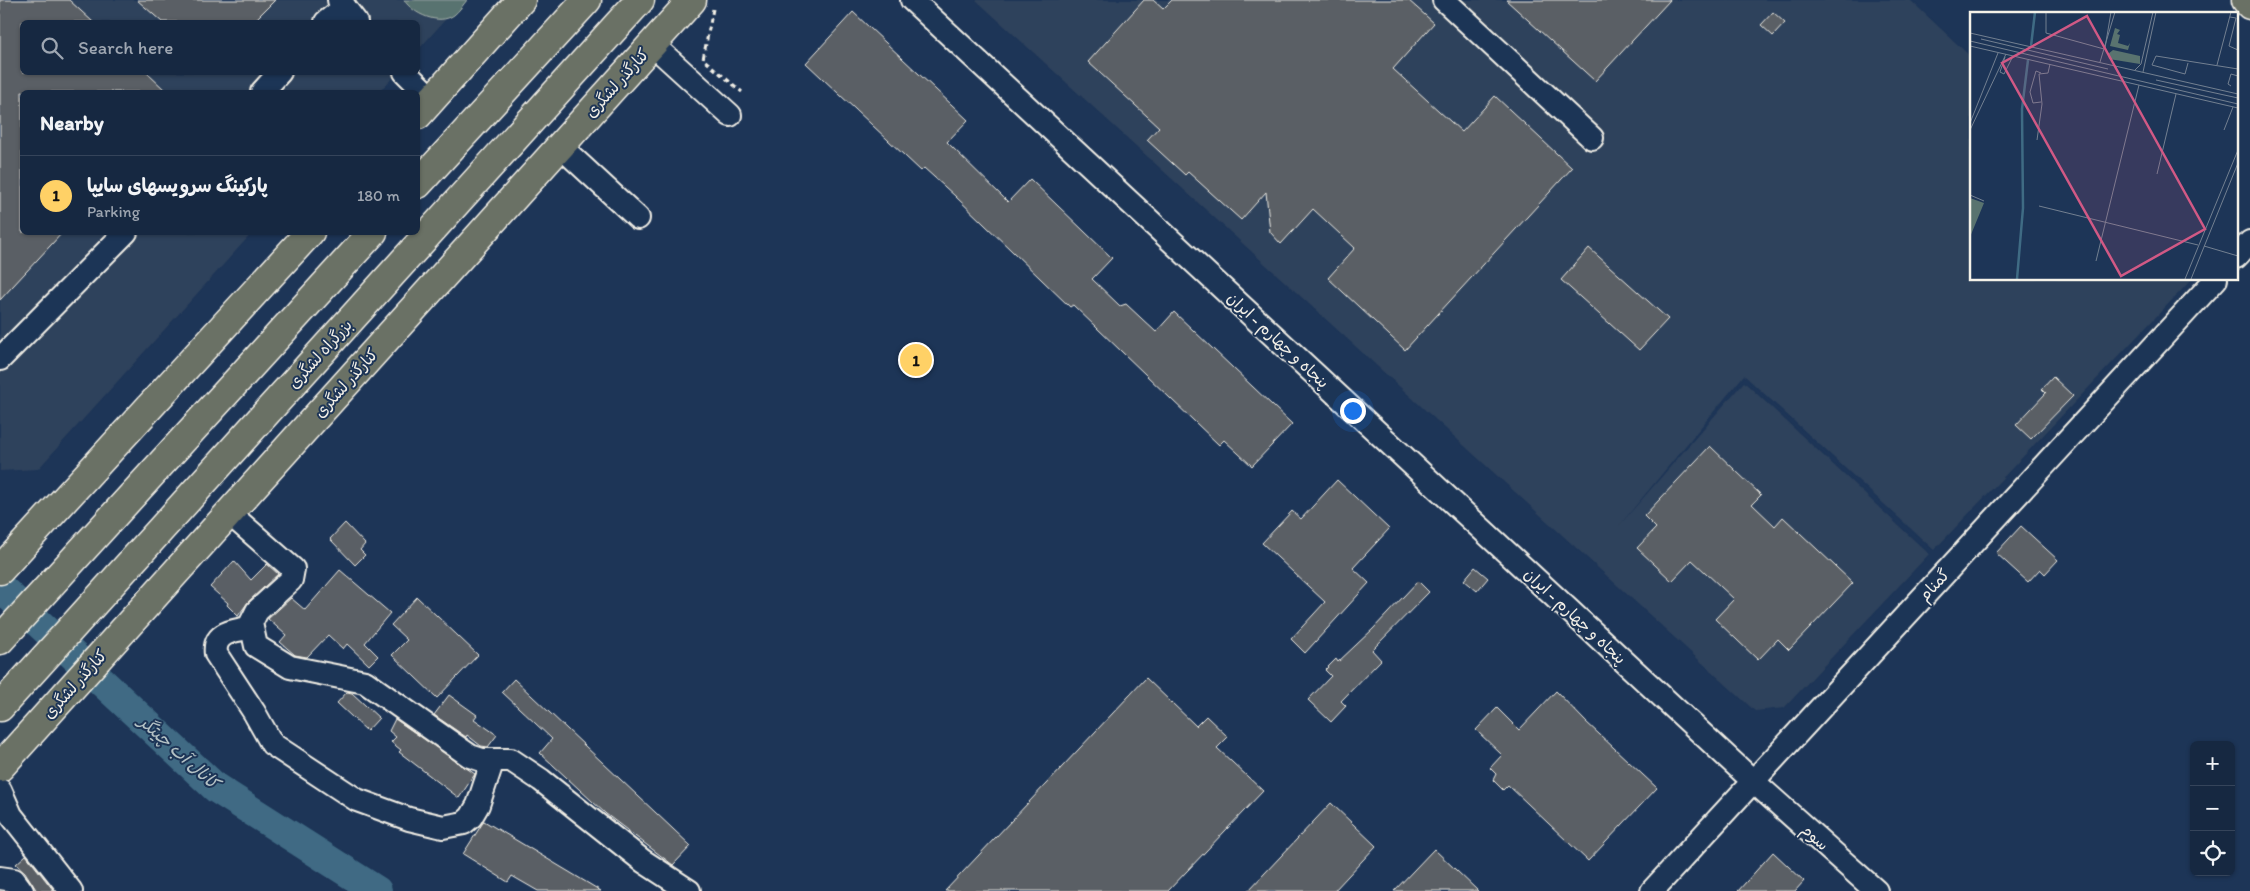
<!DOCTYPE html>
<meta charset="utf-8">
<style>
body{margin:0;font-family:Itim,"Playpen Sans Arabic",sans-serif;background:#1f3048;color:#f1f3f6}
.controls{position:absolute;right:15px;bottom:15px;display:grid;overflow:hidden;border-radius:8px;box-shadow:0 1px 4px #0004}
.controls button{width:45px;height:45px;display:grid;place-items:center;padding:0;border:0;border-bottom:1px solid #35445a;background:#162841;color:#f1f3f6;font:25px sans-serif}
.you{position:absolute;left:1352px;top:410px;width:18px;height:18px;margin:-12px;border:4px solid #fff;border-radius:50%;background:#1a73e8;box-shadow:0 0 0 8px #1a73e833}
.badge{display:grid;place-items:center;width:32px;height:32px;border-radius:50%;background:#ffd166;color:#111;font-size:16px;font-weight:700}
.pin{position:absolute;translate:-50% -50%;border:2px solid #fff;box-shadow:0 1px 5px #0006}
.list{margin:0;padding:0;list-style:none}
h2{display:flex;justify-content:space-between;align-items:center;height:65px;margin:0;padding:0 20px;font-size:21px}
h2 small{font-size:16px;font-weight:400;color:#9ea6b1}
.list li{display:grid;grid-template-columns:32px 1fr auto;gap:15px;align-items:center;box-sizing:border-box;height:80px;padding:0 20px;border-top:1px solid #35445a}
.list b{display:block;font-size:19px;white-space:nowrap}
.list p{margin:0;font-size:16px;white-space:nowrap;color:#9ea6b1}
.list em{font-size:16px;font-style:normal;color:#9ea6b1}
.icon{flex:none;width:28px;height:28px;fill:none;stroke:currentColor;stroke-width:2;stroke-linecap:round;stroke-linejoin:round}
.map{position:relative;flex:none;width:2250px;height:891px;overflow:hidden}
.search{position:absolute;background:#162841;box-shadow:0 1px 4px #0004;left:20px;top:20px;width:400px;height:55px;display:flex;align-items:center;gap:12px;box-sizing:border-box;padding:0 18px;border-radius:8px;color:#9ea6b1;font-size:19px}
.panel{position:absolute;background:#162841;box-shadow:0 1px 4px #0004;left:20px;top:90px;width:400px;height:145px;border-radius:8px}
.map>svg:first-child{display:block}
</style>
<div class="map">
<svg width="2250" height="891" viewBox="0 0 2250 891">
<rect width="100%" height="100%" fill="#1d3557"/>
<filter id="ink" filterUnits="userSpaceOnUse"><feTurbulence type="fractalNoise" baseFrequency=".02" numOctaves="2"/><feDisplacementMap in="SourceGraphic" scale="10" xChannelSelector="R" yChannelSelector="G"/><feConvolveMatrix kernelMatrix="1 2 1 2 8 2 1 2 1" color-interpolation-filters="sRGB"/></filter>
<g filter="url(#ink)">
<!-- built -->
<g fill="#2f425b">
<path d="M 0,0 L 463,0 L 418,50 L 418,22 L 22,22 L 22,72 L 397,73 L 379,92 L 22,92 L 22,232 L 252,233 L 38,469 L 0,471 Z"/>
<path d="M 976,0 L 1910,0 L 1971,57 L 1971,279 L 2192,279 L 1934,550 L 1744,375 L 1618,527 L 1744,382 L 1929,554 L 1784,708 L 1755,711 Z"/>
</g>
<!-- green -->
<path fill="#59736f" stroke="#a6b2ac" d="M 404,0 L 467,0 C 463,5 459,11 454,15 C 439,26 413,14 404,0 Z"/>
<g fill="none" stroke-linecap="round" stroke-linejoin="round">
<!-- river -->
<path stroke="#3f6b84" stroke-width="30" d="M 0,587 L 216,788 L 377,891"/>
</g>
<!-- building -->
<g fill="#5a5f65" stroke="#f4f1e8">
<path d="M 0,0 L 69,0 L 93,22 L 22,22 L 22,72 L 146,72 L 167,92 L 22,92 L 22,232 L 63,232 L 0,300 Z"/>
<path d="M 137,0 L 275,0 L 253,22 L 162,22 Z"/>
<path d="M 1144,0 L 1153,0 L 1163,9 L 1172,0 L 1408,0 L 1434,23 L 1393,69 L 1462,132 L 1495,96 L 1572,168 L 1405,350 L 1328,278 L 1355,248 L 1313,209 L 1281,244 L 1270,232 L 1266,192 L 1241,220 L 1188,172 L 1185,175 L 1147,140 L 1159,127 L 1088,62 Z"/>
<path d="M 1506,0 L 1670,0 L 1595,81 Z"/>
<path d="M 853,12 L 968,120 L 947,142 L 1008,202 L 1030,179 L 1112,258 L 1092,279 L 1120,306 L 1126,304 L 1156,332 L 1174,312 L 1292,424 L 1252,466 L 1224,440 L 1219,445 L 1073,305 L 1070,307 L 955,196 L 924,168 L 921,171 L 806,63 Z"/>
<path d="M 1773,12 L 1785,23 L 1773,36 L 1761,25 Z"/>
<path d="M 1589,248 L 1668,319 L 1639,350 L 1561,280 Z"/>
<path d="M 2053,377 L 2073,396 L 2031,439 L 2016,425 L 2046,393 L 2042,389 Z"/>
<path d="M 1710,446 L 1761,495 L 1752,504 L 1775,526 L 1783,517 L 1853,583 L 1789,650 L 1778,639 L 1758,660 L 1715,619 L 1734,599 L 1692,560 L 1672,581 L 1637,548 L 1656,528 L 1644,516 Z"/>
<path d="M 1337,480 L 1389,529 L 1353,568 L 1369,583 L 1305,653 L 1291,639 L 1325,602 L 1262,543 L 1292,511 L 1301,519 Z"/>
<path d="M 345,523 L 365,544 L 360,550 L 365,555 L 355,565 L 330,539 Z"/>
<path d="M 2021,526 L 2058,560 L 2045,574 L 2040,569 L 2028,582 L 1996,553 Z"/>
<path d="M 234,561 L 251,580 L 267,564 L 278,574 L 248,602 L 238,616 L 227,605 L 228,603 L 210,587 Z"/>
<path d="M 1475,567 L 1488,578 L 1477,591 L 1464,580 Z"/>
<path d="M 340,570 L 390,613 L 365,643 L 378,656 L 369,665 L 347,644 L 343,649 L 328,635 L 307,657 L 295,655 L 280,642 L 286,635 L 268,619 L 291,598 L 305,610 Z"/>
<path d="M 1418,581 L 1429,592 L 1372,650 L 1381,660 L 1341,701 L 1346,706 L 1331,722 L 1308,700 L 1331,676 L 1325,670 L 1336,659 L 1338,662 L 1373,629 Z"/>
<path d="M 417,597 L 478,655 L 437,698 L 392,655 L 407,640 L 391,625 Z"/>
<path d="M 1146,678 L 1196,726 L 1206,716 L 1228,737 L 1217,748 L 1263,791 L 1168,891 L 945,891 Z"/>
<path d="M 514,679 L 691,846 L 673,865 L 606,814 L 540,753 L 552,739 L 502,692 Z"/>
<path d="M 1556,691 L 1585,721 L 1657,788 L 1588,861 L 1508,785 L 1503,790 L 1493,780 L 1496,774 L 1490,768 L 1502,755 L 1476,730 L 1497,708 L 1519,730 Z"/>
<path d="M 347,692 L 352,693 L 379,718 L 367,731 L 337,703 Z"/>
<path d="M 449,695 L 477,715 L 474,719 L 497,735 L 488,747 L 481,746 L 467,735 L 466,737 L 434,715 Z"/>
<path d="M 395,719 L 475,774 L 459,798 L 399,752 L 401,750 L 391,742 L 396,737 L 389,731 Z"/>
<path d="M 1331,803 L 1376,846 L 1334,891 L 1248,891 Z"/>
<path d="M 484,821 L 601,891 L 538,891 L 512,876 L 508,882 L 463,854 Z"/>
<path d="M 1434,849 L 1478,891 L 1394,891 Z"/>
<path d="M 1773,852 L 1804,881 L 1795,891 L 1738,891 Z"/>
<path d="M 26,855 L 54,891 L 37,891 L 25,872 L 16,864 Z"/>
</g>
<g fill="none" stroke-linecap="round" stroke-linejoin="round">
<!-- minor casing -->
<g stroke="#f4f1e8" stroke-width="26">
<g id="minor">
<path d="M 339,0 L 356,22"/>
<path d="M 912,0 L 1754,782 L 1876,891"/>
<path d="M 1444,0 L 1592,138"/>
<path d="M 326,22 L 345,7"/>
<path d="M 652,44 L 730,115"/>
<path d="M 405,72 L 432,99"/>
<path d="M 262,92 L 280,72"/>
<path d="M 560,146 L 638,218"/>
<path d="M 2236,257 L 2250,242"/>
<path d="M 0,359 L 126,232"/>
<path d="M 229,513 L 293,569 L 291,580 L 257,611 L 251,623 L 256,646 L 290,667 L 365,682 L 470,756 L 482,760 L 511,760 L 541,780 L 643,861 L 689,891"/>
<path d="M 251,628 C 235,630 213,632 216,654 L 254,712 L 272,744 L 357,800 L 409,819 L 443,827 L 464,823 L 471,817 L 478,805 L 493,760"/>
<path d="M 0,790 L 11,815 L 71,891"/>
<path d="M 0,878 L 14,880 L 22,891"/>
<path d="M 1652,891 L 2216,279"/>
</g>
</g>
<!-- major casing -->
<g stroke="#f4f1e8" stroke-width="31">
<g id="major">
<path d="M 2246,0 L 2250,5"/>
<path d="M 418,115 L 521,0"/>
<path d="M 0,570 L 310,232"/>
<path d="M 0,767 L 692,0"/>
</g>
</g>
<!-- highway casing -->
<g stroke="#f4f1e8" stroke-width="31">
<g id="highway">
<path d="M 418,184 L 587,0"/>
<path d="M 0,640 L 373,232"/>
<path d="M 0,707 L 640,0"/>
</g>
</g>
<!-- path -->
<path stroke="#f4f1e8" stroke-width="3" stroke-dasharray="5 4" stroke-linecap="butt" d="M 713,9 L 703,59 L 742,92"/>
<!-- minor -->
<use href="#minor" stroke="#1d3557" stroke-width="22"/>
<!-- major -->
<use href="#major" stroke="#6b7165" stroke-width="28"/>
<!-- highway -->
<use href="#highway" stroke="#6b7165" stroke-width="28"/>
</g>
</g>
<g text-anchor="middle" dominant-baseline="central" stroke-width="4" stroke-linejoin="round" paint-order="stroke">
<!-- street labels -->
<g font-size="16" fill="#f4f1e8" stroke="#1d3557">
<text transform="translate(617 83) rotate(-48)">کنارگذر لشگری</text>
<text transform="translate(1278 340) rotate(43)">پنجاه و چهارم - ایران</text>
<text transform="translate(320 354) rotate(-48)">بزرگراه لشگری</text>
<text transform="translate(346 383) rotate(-48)">کنارگذر لشگری</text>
<text transform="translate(1934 585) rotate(-47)">گمنام</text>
<text transform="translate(1575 616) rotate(43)">پنجاه و چهارم - ایران</text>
<text transform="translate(75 684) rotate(-48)">کنارگذر لشگری</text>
<text transform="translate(1815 837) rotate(42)">سوم</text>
</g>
<!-- water labels -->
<g font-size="18" font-style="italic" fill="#b5c2c5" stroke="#1d3557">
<text transform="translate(179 752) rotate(42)">کانال آب چیتگر</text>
</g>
</g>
<!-- overview -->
<g transform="translate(1970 12)">
<rect width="268" height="268" fill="#1d3557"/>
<path d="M 145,16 L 150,18 L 147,22 L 150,23 L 148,31 L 158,34 L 160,31 L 158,38 L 140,34 ZM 143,38 L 170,44 L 170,52 L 139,47 L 138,42 ZM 0,186 L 14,191 L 0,225 Z" fill="#59736f"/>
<path fill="none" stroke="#3f6b84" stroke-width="2.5" d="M 61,34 L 65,0M 47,267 L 53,196 L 52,97 L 58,48"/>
<path fill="none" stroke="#738091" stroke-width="1" d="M 76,0 L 76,21 L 134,37M 260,5 L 266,6 L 259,34 L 268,38M 0,21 L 268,82M 11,27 L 138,57M 0,29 L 268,92M 0,34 L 268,96M 135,36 L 141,0M 35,45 L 30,60 L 34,62 L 43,44M 130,50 L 145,0M 218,51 L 215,62 L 182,53 L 186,44 L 268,57M 247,53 L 261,0M 165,58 L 171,52 L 183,0M 173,60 L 186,0M 71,61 L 66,59 L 60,80 L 63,91 L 71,90M 186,68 L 268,86M 261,74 L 258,72 L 261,62 L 268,64M 0,111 L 28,41M 0,118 L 36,42M 254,118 L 263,95M 67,128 L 72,92 L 69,62 L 78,61 L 80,52M 187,162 L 206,82M 0,183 L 14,189M 69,194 L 228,233M 234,234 L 268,244M 126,249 L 169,73M 215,267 L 268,138M 221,267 L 268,151"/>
<path fill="#d15985" fill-opacity="0.15" stroke="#d15985" stroke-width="2.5" d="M 117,4 L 235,217 L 151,264 L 32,51 Z"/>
<rect width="268" height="268" fill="none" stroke="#f4f1e8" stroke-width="2.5"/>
</g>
</svg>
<div class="controls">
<button>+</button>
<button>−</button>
<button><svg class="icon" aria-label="locate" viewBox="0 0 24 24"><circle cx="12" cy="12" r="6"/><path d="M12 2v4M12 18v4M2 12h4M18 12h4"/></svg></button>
</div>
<div class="you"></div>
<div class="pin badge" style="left:916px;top:360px">1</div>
<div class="search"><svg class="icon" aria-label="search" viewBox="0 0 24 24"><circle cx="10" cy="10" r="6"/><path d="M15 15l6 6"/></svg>Search here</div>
<section class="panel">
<h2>Nearby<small></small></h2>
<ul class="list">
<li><span class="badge">1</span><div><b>پارکینگ سرویسهای سایپا</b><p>Parking</p></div><em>180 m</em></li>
</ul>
</section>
</div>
